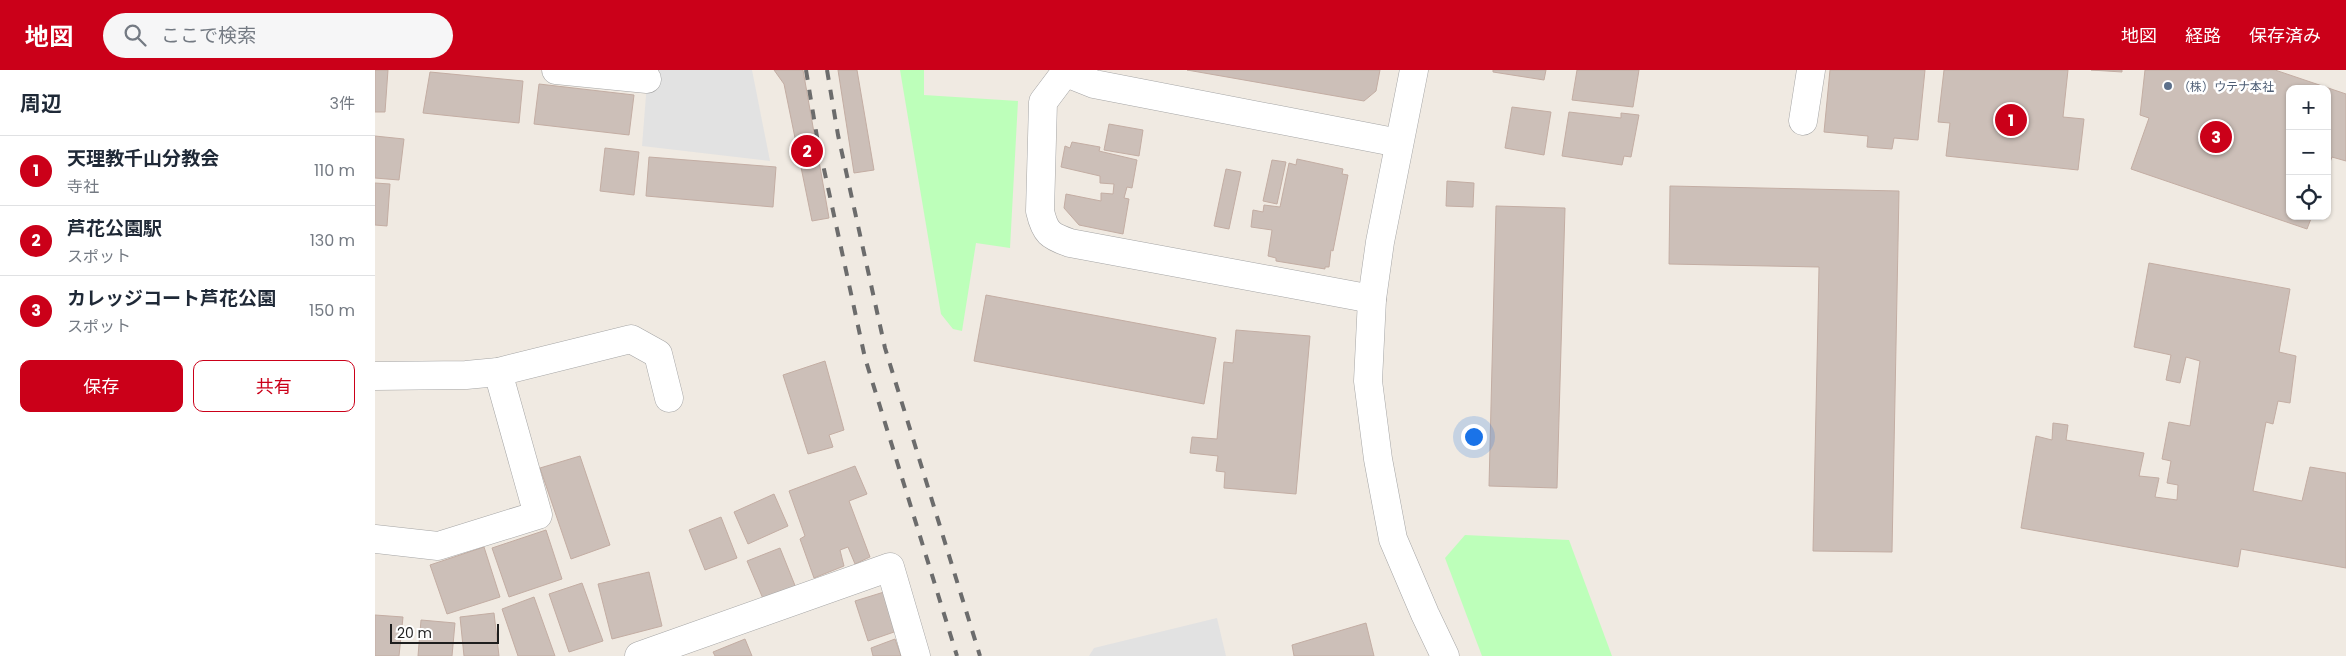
<!DOCTYPE html>
<html lang="ja">
<meta charset="utf-8">
<style>
body{margin:0;font-family:Poppins,"Noto Sans JP",sans-serif;background:#f6f6f7;color:#1f2937}
.controls{position:absolute;right:15px;top:15px;display:grid;overflow:hidden;border-radius:10px;box-shadow:0 1px 4px #0004}
.controls button{width:45px;height:45px;display:grid;place-items:center;padding:0;border:0;border-bottom:1px solid #e0e1e3;background:#fff;color:#1f2937;font:25px sans-serif}
.scale{position:absolute;left:15px;bottom:12px;width:109px;box-sizing:border-box;padding-left:5px;border:2px solid #1e1e1e;border-top:0;font-size:14px;line-height:18px;white-space:nowrap;color:#1e1e1e;-webkit-text-stroke:4px #fff;paint-order:stroke}
.you{position:absolute;left:1098px;top:366px;width:18px;height:18px;margin:-12px;border:4px solid #fff;border-radius:50%;background:#1a73e8;box-shadow:0 0 0 8px #1a73e833}
.badge{display:grid;place-items:center;width:32px;height:32px;border-radius:50%;background:#cb0019;color:#fff;font-size:16px;font-weight:700}
.pin{position:absolute;translate:-50% -50%;border:2px solid #fff;box-shadow:0 1px 5px #0006}
.list{margin:0;padding:0;list-style:none}
h2{display:flex;justify-content:space-between;align-items:center;height:65px;margin:0;padding:0 20px;font-size:21px}
h2 small{font-size:16px;font-weight:400;color:#747a83}
.list li{display:grid;grid-template-columns:32px 1fr auto;gap:15px;align-items:center;box-sizing:border-box;height:70px;padding:0 20px;border-top:1px solid #e0e1e3}
.list b{display:block;font-size:19px;white-space:nowrap}
.list p{margin:0;font-size:16px;white-space:nowrap;color:#747a83}
.list em{font-size:16px;font-style:normal;color:#747a83}
.actions{display:flex;gap:10px;padding:15px 20px}
.actions a{flex:1;padding:11px 0;border:1px solid #cb0019;border-radius:10px;text-align:center;font-size:18px;color:#cb0019}
.actions .main{background:#cb0019;color:#fff}
.icon{flex:none;width:28px;height:28px;fill:none;stroke:currentColor;stroke-width:2;stroke-linecap:round;stroke-linejoin:round}
.map{position:relative;flex:none;width:1971px;height:586px;overflow:hidden}
header{display:flex;align-items:center;gap:30px;box-sizing:border-box;height:70px;padding:0 25px;background:#cb0019;color:#fff}
header strong{font-size:24px}
nav{display:flex;gap:28px;margin-inline-start:auto;font-size:18px}
.search{width:350px;height:45px;background:#f6f6f7;display:flex;align-items:center;gap:12px;box-sizing:border-box;padding:0 18px;border-radius:28px;color:#747a83;font-size:19px}
main{display:flex}
aside{flex:1;background:#fff}
.map>svg:first-child{display:block}
</style>
<header>
<strong>地図</strong>
<div class="search"><svg class="icon" aria-label="search" viewBox="0 0 24 24"><circle cx="10" cy="10" r="6"/><path d="M15 15l6 6"/></svg>ここで検索</div>
<nav><a>地図</a><a>経路</a><a>保存済み</a></nav>
</header>
<main>
<aside>
<h2>周辺<small>3件</small></h2>
<ul class="list">
<li><span class="badge">1</span><div><b>天理教千山分教会</b><p>寺社</p></div><em>110 m</em></li>
<li><span class="badge">2</span><div><b>芦花公園駅</b><p>スポット</p></div><em>130 m</em></li>
<li><span class="badge">3</span><div><b>カレッジコート芦花公園</b><p>スポット</p></div><em>150 m</em></li>
</ul>
<div class="actions"><a class="main">保存</a><a>共有</a></div>
</aside>
<div class="map">
<svg width="1971" height="586" viewBox="0 0 1971 586">
<rect width="100%" height="100%" fill="#f0eae2"/>
<!-- park -->
<g fill="#bdffba">
<path d="M 525,0 L 549,0 L 549,25 L 643,31 L 635,178 L 601,173 L 587,261 L 578,259 L 566,244 Z"/>
<path d="M 1090,465 L 1194,470 L 1237,586 L 1107,586 L 1070,488 Z"/>
</g>
<!-- parking -->
<g fill="#e2e2e2">
<path d="M 273,0 L 377,0 L 395,91 L 267,76 Z"/>
<path d="M 842,548 L 851,586 L 714,586 L 719,578 Z"/>
</g>
<!-- building -->
<g fill="#ccbfb8" stroke="#c3ada3">
<path d="M 0,0 L 13,0 L 10,42 L 0,42 Z"/>
<path d="M 399,0 L 428,0 L 454,148 L 437,151 L 409,14 Z"/>
<path d="M 463,0 L 482,0 L 499,100 L 479,103 Z"/>
<path d="M 812,0 L 1005,0 L 1001,21 L 989,31 Z"/>
<path d="M 1118,0 L 1171,0 L 1169,10 L 1118,2 Z"/>
<path d="M 1202,0 L 1264,0 L 1258,37 L 1197,30 Z"/>
<path d="M 1455,0 L 1550,0 L 1543,70 L 1519,68 L 1517,79 L 1492,77 L 1493,66 L 1449,62 Z"/>
<path d="M 1569,0 L 1693,0 L 1688,47 L 1709,49 L 1703,100 L 1571,86 L 1575,53 L 1563,52 Z"/>
<path d="M 1716,0 L 1747,0 L 1747,2 Z"/>
<path d="M 1770,0 L 1900,0 L 1971,24 L 1971,91 L 1957,87 L 1952,100 L 1952,19 L 1915,19 L 1915,146 L 1937,146 L 1932,159 L 1756,99 L 1774,48 L 1765,45 Z"/>
<path d="M 55,2 L 148,11 L 144,53 L 48,43 Z"/>
<path d="M 164,14 L 259,25 L 254,65 L 159,54 Z"/>
<path d="M 1137,37 L 1176,42 L 1169,85 L 1130,78 Z"/>
<path d="M 1194,42 L 1246,48 L 1246,43 L 1264,45 L 1256,87 L 1249,86 L 1247,95 L 1187,86 Z"/>
<path d="M 734,54 L 768,60 L 764,86 L 729,80 Z"/>
<path d="M 0,66 L 29,69 L 24,110 L 0,108 Z"/>
<path d="M 697,72 L 725,77 L 724,81 L 762,90 L 757,118 L 752,117 L 749,128 L 754,129 L 748,164 L 704,155 L 689,138 L 691,124 L 726,131 L 726,123 L 738,124 L 739,114 L 725,113 L 725,106 L 686,97 L 690,76 L 695,78 Z"/>
<path d="M 230,78 L 264,82 L 259,125 L 225,121 Z"/>
<path d="M 274,87 L 401,97 L 398,137 L 271,126 Z"/>
<path d="M 922,89 L 968,99 L 967,104 L 973,105 L 958,181 L 956,180 L 954,197 L 950,197 L 950,199 L 901,191 L 901,188 L 893,186 L 897,160 L 876,157 L 878,140 L 888,142 L 889,135 L 905,137 L 914,93 L 921,95 Z"/>
<path d="M 897,90 L 911,92 L 902,134 L 888,131 Z"/>
<path d="M 851,99 L 866,102 L 854,159 L 839,156 Z"/>
<path d="M 1072,111 L 1099,113 L 1098,137 L 1071,136 Z"/>
<path d="M 0,113 L 15,114 L 12,156 L 0,155 Z"/>
<path d="M 1295,116 L 1524,121 L 1517,482 L 1438,481 L 1444,197 L 1294,194 Z"/>
<path d="M 1121,136 L 1190,138 L 1182,418 L 1114,416 Z"/>
<path d="M 1774,193 L 1915,219 L 1904,282 L 1921,286 L 1915,333 L 1903,331 L 1898,354 L 1891,352 L 1878,421 L 1927,431 L 1935,397 L 1971,403 L 1971,498 L 1866,479 L 1863,497 L 1646,458 L 1661,366 L 1677,370 L 1678,353 L 1693,355 L 1691,370 L 1769,383 L 1764,406 L 1784,408 L 1780,427 L 1802,430 L 1803,415 L 1792,413 L 1796,391 L 1787,389 L 1794,352 L 1815,356 L 1825,291 L 1811,287 L 1805,313 L 1791,310 L 1796,285 L 1759,277 Z"/>
<path d="M 611,225 L 841,268 L 829,334 L 599,291 Z"/>
<path d="M 861,260 L 935,266 L 921,424 L 849,418 L 850,402 L 841,401 L 843,386 L 815,383 L 817,367 L 842,369 L 849,292 L 858,293 Z"/>
<path d="M 450,291 L 469,360 L 454,365 L 458,377 L 433,384 L 408,305 Z"/>
<path d="M 205,386 L 235,475 L 196,489 L 165,398 Z"/>
<path d="M 480,396 L 492,424 L 474,431 L 495,487 L 480,494 L 473,477 L 465,480 L 469,496 L 439,508 L 425,469 L 430,466 L 414,421 Z"/>
<path d="M 399,424 L 413,456 L 373,474 L 359,442 Z"/>
<path d="M 346,447 L 362,488 L 330,500 L 314,460 Z"/>
<path d="M 171,460 L 187,509 L 134,527 L 117,478 Z"/>
<path d="M 109,477 L 125,527 L 72,544 L 55,495 Z"/>
<path d="M 405,478 L 421,518 L 389,531 L 372,491 Z"/>
<path d="M 274,502 L 287,556 L 237,569 L 223,514 Z"/>
<path d="M 207,513 L 228,571 L 194,582 L 174,524 Z"/>
<path d="M 509,522 L 522,561 L 493,571 L 480,531 Z"/>
<path d="M 159,527 L 180,586 L 143,586 L 127,539 Z"/>
<path d="M 119,543 L 124,586 L 89,586 L 85,547 Z"/>
<path d="M 0,545 L 28,547 L 24,586 L 0,586 Z"/>
<path d="M 46,550 L 80,553 L 77,586 L 43,586 Z"/>
<path d="M 991,553 L 999,586 L 919,586 L 917,575 Z"/>
<path d="M 370,569 L 377,586 L 340,586 L 338,582 Z"/>
<path d="M 520,569 L 526,586 L 498,586 L 496,578 Z"/>
</g>
<g fill="none" stroke-linecap="round" stroke-linejoin="round">
<!-- minor casing -->
<g stroke="#a5a5a5" stroke-width="29">
<g id="minor">
<path d="M 181,0 L 272,9"/>
<path d="M 692,0 L 668,32 L 665,141 C 670,163 675,166 695,173 L 997,229"/>
<path d="M 692,0 L 699,6 L 719,14 L 1024,73"/>
<path d="M 1039,0 L 1005,172 L 997,229 L 993,311 L 1003,389 L 1018,469 L 1050,544 L 1070,586"/>
<path d="M 1428,51 L 1436,0"/>
<path d="M 0,306 L 91,305 L 123,302 L 256,269 L 283,284 L 294,328"/>
<path d="M 0,469 L 63,476 L 163,445 L 123,302"/>
<path d="M 264,586 L 515,497 L 541,586"/>
</g>
</g>
<!-- minor -->
<use href="#minor" stroke="#fff" stroke-width="28"/>
<!-- rail -->
<g stroke="#6c6c6c" stroke-width="4" stroke-dasharray="10 10" stroke-linecap="butt">
<path d="M 431,0 L 442,67 L 490,288 L 582,586"/>
<path d="M 452,0 L 463,65 L 510,278 L 605,586"/>
</g>
</g>
<!-- markers -->
<circle fill="#5c6f8a" stroke="#fff" stroke-width="2" cx="1793" cy="16" r="5"/>
<g text-anchor="middle" dominant-baseline="central" stroke-width="5" stroke-linejoin="round" paint-order="stroke">
<!-- service labels -->
<g font-size="12" fill="#4e5e75" stroke="#fff" text-anchor="start">
<text x="1803" y="16">（株）ウテナ本社</text>
</g>
</g>
</svg>
<div class="controls">
<button>+</button>
<button>−</button>
<button><svg class="icon" aria-label="locate" viewBox="0 0 24 24"><circle cx="12" cy="12" r="6"/><path d="M12 2v4M12 18v4M2 12h4M18 12h4"/></svg></button>
</div>
<div class="scale">20 m</div>
<div class="you"></div>
<div class="pin badge" style="left:1636px;top:50px">1</div>
<div class="pin badge" style="left:432px;top:81px">2</div>
<div class="pin badge" style="left:1841px;top:67px">3</div>
</div>
</main>
